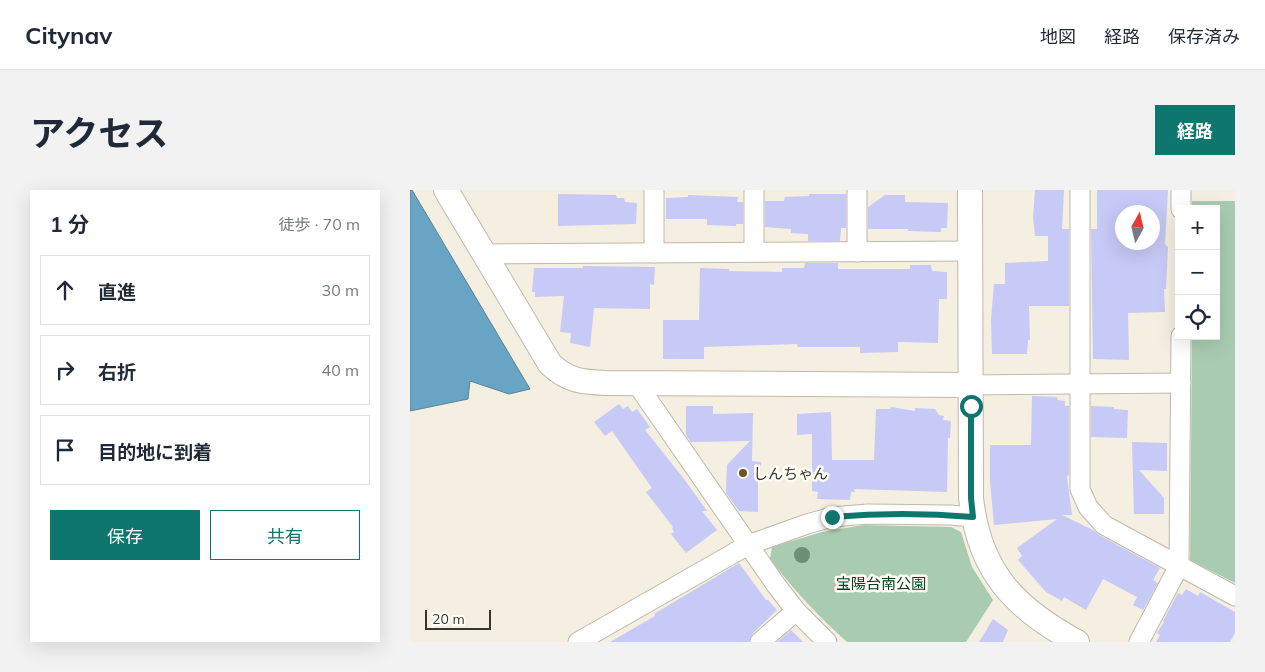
<!DOCTYPE html>
<html lang="ja">
<meta charset="utf-8">
<style>
body{margin:0;font-family:Mulish,"Noto Sans JP",sans-serif;background:#f2f2f3;color:#1f2937}
.controls{position:absolute;right:15px;top:15px;display:grid;overflow:hidden;border-radius:0px;box-shadow:0 5px 20px #0002}
.controls button{width:45px;height:45px;display:grid;place-items:center;padding:0;border:0;border-bottom:1px solid #e0e1e3;background:#fff;color:#1f2937;font:25px sans-serif}
.compass{position:absolute;left:705px;top:15px;width:45px;height:45px;border-radius:50%;background:#fff;box-shadow:0 5px 20px #0002;rotate:8deg}
.scale{position:absolute;left:15px;bottom:12px;width:66px;box-sizing:border-box;padding-left:5px;border:2px solid #37352f;border-top:0;font-size:14px;line-height:18px;white-space:nowrap;color:#37352f;-webkit-text-stroke:4px #fffdf6;paint-order:stroke}
.stop{position:absolute;width:15px;height:15px;margin:-11px;border:4px solid #0f766e;border-radius:50%;background:#fff}
.stop.end{background:#0f766e;border-color:#fff;box-shadow:0 1px 5px #0008}
.list{margin:0;padding:0;list-style:none}
h2{display:flex;justify-content:space-between;align-items:center;height:65px;margin:0;padding:0 20px;font-size:21px}
h2 small{font-size:16px;font-weight:400;color:#747a83}
.list li{display:grid;grid-template-columns:32px 1fr auto;gap:15px;align-items:center;box-sizing:border-box;height:70px;margin:0 10px 10px;padding:0 10px;border:1px solid #e0e1e3;border-radius:0px}
.list b{display:block;font-size:19px;white-space:nowrap}
.list em{font-size:16px;font-style:normal;color:#747a83}
.actions{display:flex;gap:10px;padding:15px 20px}
.actions a{flex:1;padding:11px 0;border:1px solid #0f766e;border-radius:0px;text-align:center;font-size:18px;color:#0f766e}
.actions .main{background:#0f766e;color:#fff}
.icon{flex:none;width:28px;height:28px;fill:none;stroke:currentColor;stroke-width:2;stroke-linecap:round;stroke-linejoin:round}
.map{position:relative;flex:none;width:825px;height:452px;overflow:hidden;border-radius:0px}
header{display:flex;align-items:center;gap:30px;box-sizing:border-box;height:70px;padding:0 25px;background:#fff;border-bottom:1px solid #e0e1e3}
header strong{font-size:24px}
nav{display:flex;gap:28px;margin-inline-start:auto;font-size:18px}
.intro{display:flex;align-items:center;justify-content:space-between;box-sizing:border-box;height:120px;padding:0 30px}
h1{margin:0;font-size:35px}
.button{padding:12px 22px;border-radius:0px;background:#0f766e;color:#fff;font-size:18px;font-weight:700}
main{display:flex;gap:30px;padding:0 30px}
aside{flex:1;background:#fff;border-radius:0px;box-shadow:0 5px 20px #0002}
.map>svg:first-child{display:block}
</style>
<header>
<strong>Citynav</strong>
<nav><a>地図</a><a>経路</a><a>保存済み</a></nav>
</header>
<div class="intro"><h1>アクセス</h1><a class="button">経路</a></div>
<main>
<aside>
<h2>1 分<small>徒歩 · 70 m</small></h2>
<ul class="list">
<li><svg class="icon" aria-label="ahead" viewBox="0 0 24 24"><path d="M12 20V5M6 11l6-6 6 6"/></svg><div><b>直進</b></div><em>30 m</em></li>
<li><svg class="icon" aria-label="right" viewBox="0 0 24 24"><path d="M7 20v-9h11M14 6l5 5-5 5"/></svg><div><b>右折</b></div><em>40 m</em></li>
<li><svg class="icon" aria-label="arrive" viewBox="0 0 24 24"><path d="M6 21V4h12l-3 4 3 4H6"/></svg><div><b>目的地に到着</b></div></li>
</ul>
<div class="actions"><a class="main">保存</a><a>共有</a></div>
</aside>
<div class="map">
<svg width="825" height="452" viewBox="0 0 825 452">
<rect width="100%" height="100%" fill="#f4efe0"/>
<!-- green -->
<g fill="#a9ccb1">
<path d="M 782,11 L 825,11 L 825,393 L 780,370 L 782,146 L 806,146 L 806,19 L 782,19 Z"/>
<path d="M 454,335 L 541,337 L 551,342 L 562,377 L 583,410 L 556,452 L 437,452 C 408,426 384,400 360,369 L 362,357 L 412,342 Z"/>
</g>
<!-- water -->
<path fill="#68a5c5" stroke="#598398" d="M 0,0 L 2,0 L 120,199 L 99,204 L 60,191 L 58,209 L 0,221 Z"/>
<!-- building -->
<g fill="#c7c9f6" fill-rule="evenodd">
<path d="M 625,0 L 654,0 L 652,39 L 659,39 L 659,116 L 619,116 L 620,150 L 618,150 L 617,164 L 582,164 L 581,130 L 584,94 L 595,94 L 595,73 L 638,71 L 638,46 L 625,46 L 623,27 Z"/>
<path d="M 687,0 L 758,0 L 755,54 L 758,57 L 756,99 L 754,99 L 755,122 L 718,123 L 719,170 L 683,169 L 681,39 L 687,39 ZM 712,22 L 742,22 L 742,52 L 712,52 Z"/>
<path d="M 148,4 L 206,5 L 207,8 L 214,8 L 215,12 L 227,13 L 226,34 L 148,36 Z"/>
<path d="M 399,4 L 435,4 L 436,5 L 436,38 L 431,38 L 430,51 L 398,51 L 398,44 L 381,43 L 381,39 L 355,37 L 355,11 L 374,11 L 375,7 L 399,6 Z"/>
<path d="M 278,5 L 328,7 L 327,12 L 333,12 L 333,34 L 326,34 L 326,36 L 297,35 L 297,29 L 256,29 L 256,8 L 278,7 Z"/>
<path d="M 475,5 L 495,5 L 495,12 L 538,13 L 537,38 L 531,38 L 531,42 L 498,41 L 498,39 L 458,39 L 458,17 Z"/>
<path d="M 395,73 L 428,73 L 428,79 L 500,79 L 500,75 L 521,75 L 522,81 L 537,82 L 537,109 L 529,109 L 528,153 L 488,152 L 488,162 L 450,163 L 450,157 L 388,157 L 387,154 L 294,157 L 294,169 L 253,169 L 253,130 L 289,130 L 290,78 L 319,79 L 319,81 L 372,82 L 372,78 L 394,78 Z"/>
<path d="M 173,76 L 245,77 L 244,95 L 240,94 L 240,119 L 184,118 L 180,157 L 160,153 L 161,143 L 150,142 L 154,106 L 125,107 L 125,102 L 122,102 L 124,78 L 173,78 Z"/>
<path d="M 622,206 L 647,207 L 648,210 L 655,211 L 655,216 L 659,216 L 659,284 L 657,287 L 662,325 L 652,325 L 683,340 L 689,345 L 750,378 L 743,390 L 748,393 L 733,420 L 723,415 L 727,407 L 693,389 L 676,420 L 654,407 L 652,411 L 636,402 L 608,370 L 612,366 L 607,358 L 647,329 L 584,335 L 580,291 L 580,255 L 621,255 Z"/>
<path d="M 209,214 L 213,219 L 218,216 L 222,222 L 227,219 L 240,237 L 235,240 L 274,289 L 297,321 L 292,321 L 307,340 L 276,363 L 261,344 L 264,342 L 262,338 L 263,337 L 236,302 L 242,298 L 202,241 L 195,246 L 184,232 Z"/>
<path d="M 276,216 L 303,216 L 303,224 L 343,223 L 342,271 L 351,272 L 350,292 L 348,291 L 348,322 L 329,321 L 316,303 L 317,275 L 340,251 L 281,252 L 276,245 Z"/>
<path d="M 681,216 L 704,217 L 704,219 L 718,220 L 717,248 L 681,247 Z"/>
<path d="M 481,217 L 505,221 L 505,218 L 525,219 L 529,225 L 534,226 L 533,230 L 541,231 L 540,248 L 538,248 L 537,302 L 444,299 L 445,302 L 441,302 L 440,310 L 407,309 L 408,302 L 402,301 L 402,244 L 387,245 L 387,224 L 421,222 L 422,270 L 464,270 L 466,219 L 480,219 Z"/>
<path d="M 722,252 L 757,253 L 757,281 L 729,280 L 754,308 L 754,324 L 724,324 Z"/>
<path d="M 329,373 L 356,410 L 358,410 L 367,420 L 343,443 L 339,452 L 200,452 L 245,426 L 244,424 Z"/>
<path d="M 776,399 L 788,406 L 790,402 L 825,422 L 825,443 L 820,452 L 746,452 L 750,445 L 747,443 L 754,432 L 753,431 L 768,403 L 772,405 Z"/>
<path d="M 583,429 L 598,440 L 593,452 L 569,452 Z"/>
<path d="M 381,440 L 393,452 L 367,452 Z"/>
</g>
<g fill="none" stroke-linecap="round" stroke-linejoin="round">
<!-- minor casing -->
<g stroke="#beb9aa" stroke-width="21">
<g id="minor">
<path d="M 244,0 L 244,63"/>
<path d="M 670,0 L 670,299 L 678,317 L 694,335 L 825,406"/>
<path d="M 771,0 L 771,19"/>
<path d="M 344,62 L 344,0"/>
<path d="M 447,62 L 447,0"/>
<path d="M 74,64 L 560,61"/>
<path d="M 227,194 L 366,395 L 386,421 L 417,452"/>
<path d="M 560,195 L 771,193"/>
<path d="M 168,452 L 338,355 L 397,334 L 422,327 L 458,324 L 540,325 L 563,327"/>
<path d="M 350,452 L 386,421"/>
<path d="M 729,452 L 769,376 L 771,146"/>
</g>
</g>
<!-- tertiary casing -->
<g stroke="#beb9aa" stroke-width="26">
<g id="tertiary">
<path d="M 36,0 L 140,174 C 158,191 172,192 196,193 L 560,195"/>
<path d="M 560,0 L 561,308 C 569,381 604,418 667,452"/>
</g>
</g>
<!-- minor -->
<use href="#minor" stroke="#fff" stroke-width="19"/>
<!-- tertiary -->
<use href="#tertiary" stroke="#fff" stroke-width="24"/>
</g>
<!-- trees -->
<circle fill="#6e8f74" cx="392" cy="365" r="8"/>
<g fill="none" stroke-linecap="round" stroke-linejoin="round">
<!-- route -->
<path stroke="#0f766e" stroke-width="6" d="M 422,327 C 469,323 516,323 563,327 L 561,308 L 561,216"/>
</g>
<!-- markers -->
<circle fill="#6e5426" stroke="#fffdf6" stroke-width="2" cx="333" cy="283" r="5"/>
<g text-anchor="middle" dominant-baseline="central" stroke-width="5" stroke-linejoin="round" paint-order="stroke">
<!-- poi labels -->
<g font-size="15" fill="#37352f" stroke="#fffdf6" text-anchor="start">
<text x="343" y="283">しんちゃん</text>
</g>
<!-- park labels -->
<g font-size="15" fill="#00401c" stroke="#fffdf6">
<text x="471" y="393">宝陽台南公園</text>
</g>
</g>
</svg>
<div class="controls">
<button>+</button>
<button>−</button>
<button><svg class="icon" aria-label="locate" viewBox="0 0 24 24"><circle cx="12" cy="12" r="6"/><path d="M12 2v4M12 18v4M2 12h4M18 12h4"/></svg></button>
</div>
<svg class="compass" viewBox="-18 -18 36 36"><path d="M0-13l5 13h-10z" fill="#e53935"/><path d="M0 13l5-13h-10z" fill="#747a83"/></svg>
<div class="scale">20 m</div>
<div class="stop" style="left:561px;top:216px"></div>
<div class="stop end" style="left:422px;top:327px"></div>
</div>
</main>
